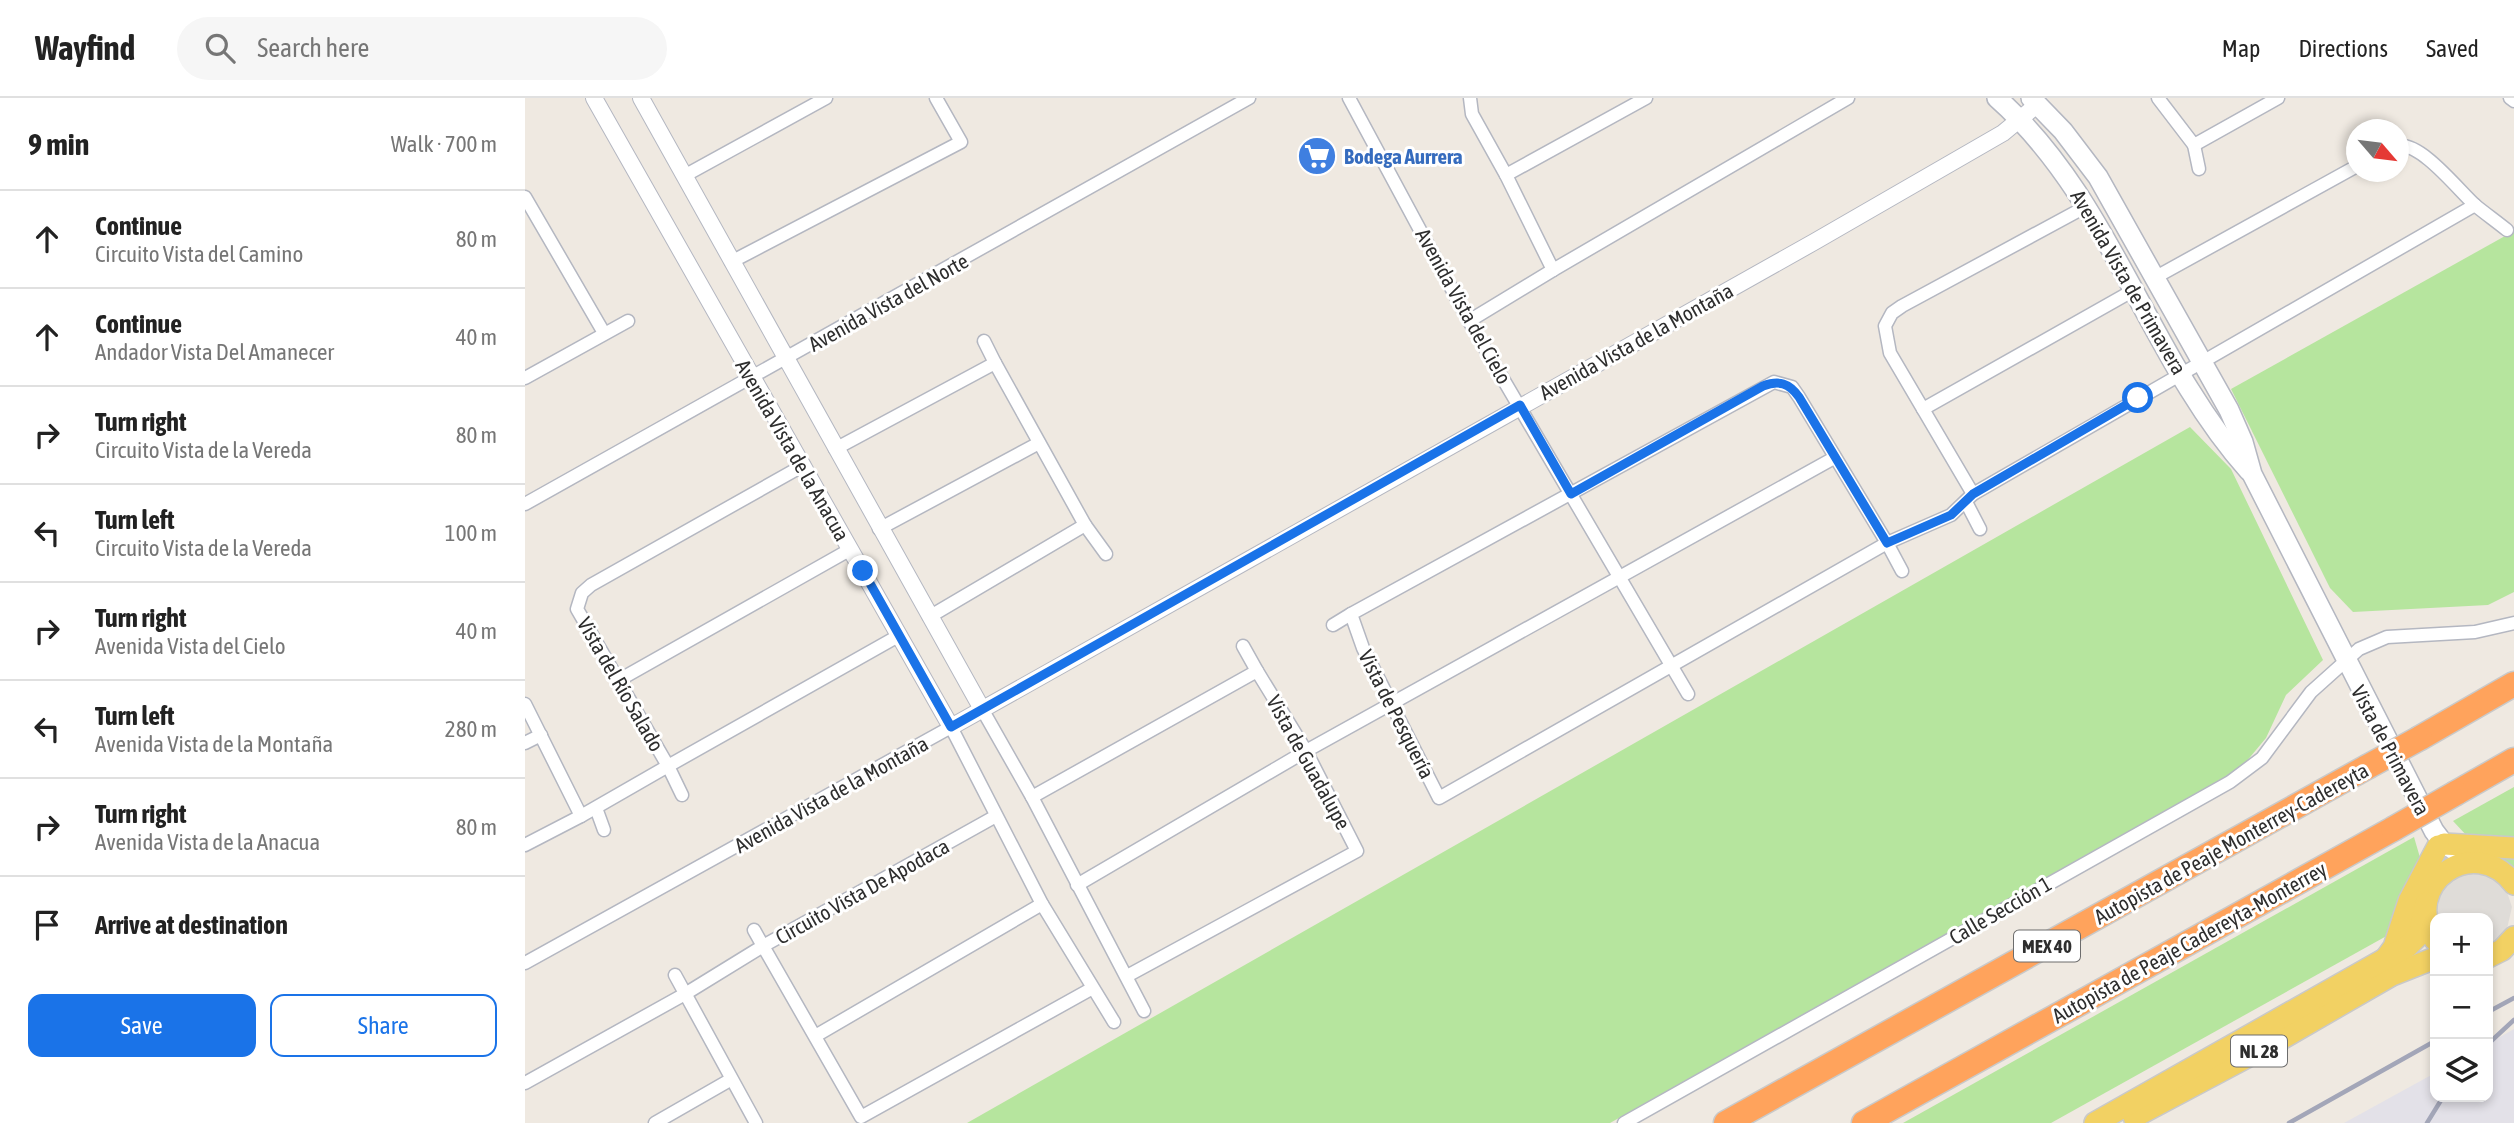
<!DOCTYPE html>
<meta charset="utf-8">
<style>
body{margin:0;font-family:"Asap Condensed",sans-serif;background:#f6f6f6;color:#222}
.controls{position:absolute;right:21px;bottom:21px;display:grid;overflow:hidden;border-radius:14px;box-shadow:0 4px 10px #0003}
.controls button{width:63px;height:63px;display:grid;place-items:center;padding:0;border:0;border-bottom:2px solid #e0e0e0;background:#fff;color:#222;font:35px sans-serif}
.compass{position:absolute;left:1821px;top:21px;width:63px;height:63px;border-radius:50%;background:#fff;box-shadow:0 4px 10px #0003;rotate:118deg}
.stop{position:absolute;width:21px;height:21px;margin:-16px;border:5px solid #1a73e8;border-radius:50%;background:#fff}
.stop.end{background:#1a73e8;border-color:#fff;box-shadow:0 2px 7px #0008}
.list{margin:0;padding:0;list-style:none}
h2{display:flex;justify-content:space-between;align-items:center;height:91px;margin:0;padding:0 28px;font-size:30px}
h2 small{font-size:23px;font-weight:400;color:#767676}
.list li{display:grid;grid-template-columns:46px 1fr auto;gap:21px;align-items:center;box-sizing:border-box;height:98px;padding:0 28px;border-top:2px solid #e0e0e0}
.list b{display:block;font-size:26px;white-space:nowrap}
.list p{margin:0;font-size:23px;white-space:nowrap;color:#767676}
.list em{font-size:23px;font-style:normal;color:#767676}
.actions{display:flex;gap:14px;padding:21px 28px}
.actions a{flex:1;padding:16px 0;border:2px solid #1a73e8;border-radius:14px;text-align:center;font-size:24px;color:#1a73e8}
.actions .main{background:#1a73e8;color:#fff}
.icon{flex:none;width:38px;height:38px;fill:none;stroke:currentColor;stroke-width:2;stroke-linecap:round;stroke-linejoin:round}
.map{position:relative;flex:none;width:1989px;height:1025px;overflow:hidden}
header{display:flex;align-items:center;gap:42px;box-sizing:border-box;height:98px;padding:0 35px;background:#fff;border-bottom:2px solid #e0e0e0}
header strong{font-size:33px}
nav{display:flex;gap:38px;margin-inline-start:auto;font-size:24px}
.search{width:490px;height:63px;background:#f6f6f6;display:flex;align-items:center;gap:18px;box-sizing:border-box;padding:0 24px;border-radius:38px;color:#767676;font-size:26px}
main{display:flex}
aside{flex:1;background:#fff}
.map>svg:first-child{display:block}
</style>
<header>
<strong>Wayfind</strong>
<div class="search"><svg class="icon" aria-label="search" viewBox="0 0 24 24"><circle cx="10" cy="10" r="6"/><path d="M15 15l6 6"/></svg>Search here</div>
<nav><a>Map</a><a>Directions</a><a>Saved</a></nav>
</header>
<main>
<aside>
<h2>9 min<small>Walk · 700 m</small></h2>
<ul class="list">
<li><svg class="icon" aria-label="ahead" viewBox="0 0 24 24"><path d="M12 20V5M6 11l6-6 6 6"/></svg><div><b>Continue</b><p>Circuito Vista del Camino</p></div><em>80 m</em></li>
<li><svg class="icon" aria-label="ahead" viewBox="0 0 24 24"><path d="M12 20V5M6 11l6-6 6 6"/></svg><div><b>Continue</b><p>Andador Vista Del Amanecer</p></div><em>40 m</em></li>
<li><svg class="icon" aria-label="right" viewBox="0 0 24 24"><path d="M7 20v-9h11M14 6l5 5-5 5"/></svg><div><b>Turn right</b><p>Circuito Vista de la Vereda</p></div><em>80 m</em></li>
<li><svg class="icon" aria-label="left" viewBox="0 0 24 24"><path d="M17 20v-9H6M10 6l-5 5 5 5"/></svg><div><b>Turn left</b><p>Circuito Vista de la Vereda</p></div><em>100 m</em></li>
<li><svg class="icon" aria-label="right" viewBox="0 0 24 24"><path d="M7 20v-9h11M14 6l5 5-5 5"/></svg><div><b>Turn right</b><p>Avenida Vista del Cielo</p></div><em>40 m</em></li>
<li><svg class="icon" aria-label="left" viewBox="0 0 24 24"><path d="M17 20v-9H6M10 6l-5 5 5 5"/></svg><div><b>Turn left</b><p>Avenida Vista de la Montaña</p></div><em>280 m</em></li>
<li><svg class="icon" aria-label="right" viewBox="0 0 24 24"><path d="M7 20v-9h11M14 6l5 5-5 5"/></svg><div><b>Turn right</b><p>Avenida Vista de la Anacua</p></div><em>80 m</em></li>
<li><svg class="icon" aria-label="arrive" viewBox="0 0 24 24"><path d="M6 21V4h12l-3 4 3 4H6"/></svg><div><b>Arrive at destination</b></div></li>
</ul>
<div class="actions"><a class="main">Save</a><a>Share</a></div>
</aside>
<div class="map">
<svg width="1989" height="1025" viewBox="0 0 1989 1025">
<rect width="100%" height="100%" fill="#efe9e1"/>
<!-- industrial -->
<path fill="#e3e1e8" d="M 1989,931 L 1989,1025 L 1819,1025 L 1910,975 L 1910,999 L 1963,999 L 1963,946 Z"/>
<!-- green -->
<g fill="#b6e59e">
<path d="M 1989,133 L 1989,494 L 1963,507 L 1828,514 L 1805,490 L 1706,291 Z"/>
<path d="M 1665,329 L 1706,371 L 1798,562 L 1761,597 L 1741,640 L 1716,670 L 1085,1025 L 442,1025 Z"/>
<path d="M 1989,689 L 1989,777 L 1958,755 L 1928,723 Z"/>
<path d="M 1889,739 L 1910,811 L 1526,1025 L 1378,1025 Z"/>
</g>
<!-- plaza -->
<path fill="#dfdcd8" d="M 1948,774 L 1967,778 L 1981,791 L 1987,809 L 1981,835 L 1963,848 L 1963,820 L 1911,820 L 1916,793 L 1929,779 Z"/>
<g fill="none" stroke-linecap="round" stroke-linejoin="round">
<!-- minor casing -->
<g stroke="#b4b7c1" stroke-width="15">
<g id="minor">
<path d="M 824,0 L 944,223 L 1163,596"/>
<path d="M 945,0 L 947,16 L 981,77 L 1028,172 L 1323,0"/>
<path d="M 1633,0 L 1669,47 L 1753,0"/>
<path d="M 1985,0 L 1989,3"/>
<path d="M 1669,47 L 1674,71"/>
<path d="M 1874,48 C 1897,45 1934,93 1951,108 C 1961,116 1972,124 1982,132"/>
<path d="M 981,77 L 1121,0"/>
<path d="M 159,78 L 301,0"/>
<path d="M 0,99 L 79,235"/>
<path d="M 1562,108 L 1377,208 L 1367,215 L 1360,228 L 1365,255 L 1448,396 L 1950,107"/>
<path d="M 206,164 L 436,44 L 411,0"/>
<path d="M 1631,179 L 1832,68"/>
<path d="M 944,223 L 1028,172"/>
<path d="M 459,243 L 470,265"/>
<path d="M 0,280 L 103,223"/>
<path d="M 1249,284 L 1267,289 L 1274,299 L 1362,445 L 914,700 L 838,550 L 826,516 Z"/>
<path d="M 1398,311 L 1609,192"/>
<path d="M 310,351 L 470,265 L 560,427 L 404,519"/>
<path d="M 279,367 L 66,487 L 57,495 L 52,511 L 143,668 L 375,537"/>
<path d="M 1441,404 L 1455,431"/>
<path d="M 0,406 L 724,0"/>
<path d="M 560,427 L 581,456"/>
<path d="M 354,431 L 514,345"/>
<path d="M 1377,473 L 1362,445 L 1426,417 L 1448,396"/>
<path d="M 808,527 L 826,516"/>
<path d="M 718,548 L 732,573"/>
<path d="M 94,582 L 326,451"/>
<path d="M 0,606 L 56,718 L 0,747"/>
<path d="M 457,611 L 507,699 L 619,913"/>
<path d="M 0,645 L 16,637"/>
<path d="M 507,699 L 732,573 L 781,653 L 832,753 L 602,878"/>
<path d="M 71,710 L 79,732"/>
<path d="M 56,718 L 143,668 L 157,697"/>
<path d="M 471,718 L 238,848 L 336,1019 L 566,891"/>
<path d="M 552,787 L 781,653 L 1309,360"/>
<path d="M 0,865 L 426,629 L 517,806 L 589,924"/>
<path d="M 150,877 L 231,1025"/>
<path d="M 292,937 L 517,806"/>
<path d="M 0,985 L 160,896 L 238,848 L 229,832"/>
<path d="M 130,1025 L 205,982"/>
<path d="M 1099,1025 L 1705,684 L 1737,660 L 1786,594 L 1834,551 L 1862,539 L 1950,534 L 1989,525"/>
</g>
</g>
<!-- tertiary casing -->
<g stroke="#b4b7c1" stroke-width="18">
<g id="tertiary">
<path d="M 69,0 L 426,629 L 1289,144 L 1478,35 L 1513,6"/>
<path d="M 116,0 L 457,611"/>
</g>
</g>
<!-- secondary casing -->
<g stroke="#b4b7c1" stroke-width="22">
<g id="secondary">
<path d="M 1472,0 C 1587,102 1623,260 1724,373"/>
<path d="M 1506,0 L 1538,33 L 1573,79 L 1704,312 L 1718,344 L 1727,376 L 1909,733 L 1919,746 L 1931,753"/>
</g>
</g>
<!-- primary casing -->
<g stroke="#c9c9c9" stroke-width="24">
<g id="primary">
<path d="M 1919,746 L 1989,750"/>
<path d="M 1910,842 C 1875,786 1949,734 1989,786"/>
<path d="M 1963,859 L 1977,852 L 1989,839"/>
<path d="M 1861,860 L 1869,849 L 1884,803 L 1913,748"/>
<path d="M 1609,1019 L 1756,941 L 1867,877 L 1910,860"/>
<path d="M 1570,1025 L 1883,848 L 1894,837 L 1901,805"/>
</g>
</g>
<!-- motorway casing -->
<g stroke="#c9c9c9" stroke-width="27">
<g id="motorway">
<path d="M 1895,640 L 1989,586"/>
<path d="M 1931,695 L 1989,662"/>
<path d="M 1201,1025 L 1842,669"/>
<path d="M 1339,1025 L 1868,731"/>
</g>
</g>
<!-- minor -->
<use href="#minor" stroke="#fff" stroke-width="12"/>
<!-- tertiary -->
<use href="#tertiary" stroke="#fff" stroke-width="16"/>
<!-- secondary -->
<use href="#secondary" stroke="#fff" stroke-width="19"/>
<!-- primary -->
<use href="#primary" stroke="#f2d163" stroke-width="21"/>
<!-- motorway -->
<use href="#motorway" stroke="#ffa35c" stroke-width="24"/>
<!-- rail -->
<g stroke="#a3a6b8" stroke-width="4.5">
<path d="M 1963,914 L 1989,900"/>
<path d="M 1963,946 L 1989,922"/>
<path d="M 1764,1025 L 1910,943"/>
<path d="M 1902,1025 L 1918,999"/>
</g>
<!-- motorway-bridge casing -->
<g stroke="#c9c9c9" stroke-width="27" stroke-linecap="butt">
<g id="motorway-bridge">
<path d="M 1842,669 L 1895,640"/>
<path d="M 1868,731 L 1931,695"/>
</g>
</g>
<!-- motorway-bridge -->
<use href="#motorway-bridge" stroke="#ffa35c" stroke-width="24"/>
</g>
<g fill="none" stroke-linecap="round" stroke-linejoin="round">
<!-- route -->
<path stroke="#1a73e8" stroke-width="9" d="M 338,473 L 426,629 L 995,307 L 1046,396 L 1238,288 C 1254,282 1264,285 1274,299 L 1362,445 L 1426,417 L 1448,396 L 1613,300"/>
</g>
<!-- icons -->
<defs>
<g id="supermarket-disc" transform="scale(2.0125)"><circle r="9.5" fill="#3f7fe0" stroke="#fff"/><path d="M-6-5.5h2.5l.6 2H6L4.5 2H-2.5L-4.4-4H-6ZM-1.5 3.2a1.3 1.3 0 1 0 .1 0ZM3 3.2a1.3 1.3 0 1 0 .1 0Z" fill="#fff"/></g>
</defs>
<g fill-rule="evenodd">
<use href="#supermarket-disc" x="792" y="58"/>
</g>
<g text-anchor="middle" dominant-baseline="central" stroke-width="6" stroke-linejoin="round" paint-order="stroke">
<!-- shield labels -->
<g fill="#fff" stroke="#6d6d6d" stroke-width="2">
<rect x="1489" y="832.5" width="66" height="31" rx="5"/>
<rect x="1706" y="937.5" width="56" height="31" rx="5"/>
</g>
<g font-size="19" font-weight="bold" fill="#2e2e2e">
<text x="1522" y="848">MEX 40</text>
<text x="1734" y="953">NL 28</text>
</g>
<!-- shop labels -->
<g font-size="21" font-weight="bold" fill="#366cbe" stroke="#fff" text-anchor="start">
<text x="819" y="58">Bodega Aurrera</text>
</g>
<!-- street labels -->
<g font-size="21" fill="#2e2e2e" stroke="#fff">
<text transform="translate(1604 184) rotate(60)">Avenida Vista de Primavera</text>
<text transform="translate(363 204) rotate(-29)">Avenida Vista del Norte</text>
<text transform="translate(939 208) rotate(61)">Avenida Vista del Cielo</text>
<text transform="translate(1111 243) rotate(-29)">Avenida Vista de la Montaña</text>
<text transform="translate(268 352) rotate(60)">Avenida Vista de la Anacua</text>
<text transform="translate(96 586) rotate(60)">Vista del Río Salado</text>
<text transform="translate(872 616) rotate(63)">Vista de Pesquería</text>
<text transform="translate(1866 652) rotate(62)">Vista de Primavera</text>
<text transform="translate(784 664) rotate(61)">Vista de Guadalupe</text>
<text transform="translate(306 696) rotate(-29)">Avenida Vista de la Montaña</text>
<text transform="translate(1706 745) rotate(-29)">Autopista de Peaje Monterrey-Cadereyta</text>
<text transform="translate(337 793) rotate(-29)">Circuito Vista De Apodaca</text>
<text transform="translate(1475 812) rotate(-30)">Calle Sección 1</text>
<text transform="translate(1664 844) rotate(-29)">Autopista de Peaje Cadereyta-Monterrey</text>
</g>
</g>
</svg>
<div class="controls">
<button>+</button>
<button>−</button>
<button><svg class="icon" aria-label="layers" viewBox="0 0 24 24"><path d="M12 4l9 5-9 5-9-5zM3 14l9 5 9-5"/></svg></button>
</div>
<svg class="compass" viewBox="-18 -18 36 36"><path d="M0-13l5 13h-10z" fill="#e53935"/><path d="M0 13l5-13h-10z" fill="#767676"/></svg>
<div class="stop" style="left:1613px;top:300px"></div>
<div class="stop end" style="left:338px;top:473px"></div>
</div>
</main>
